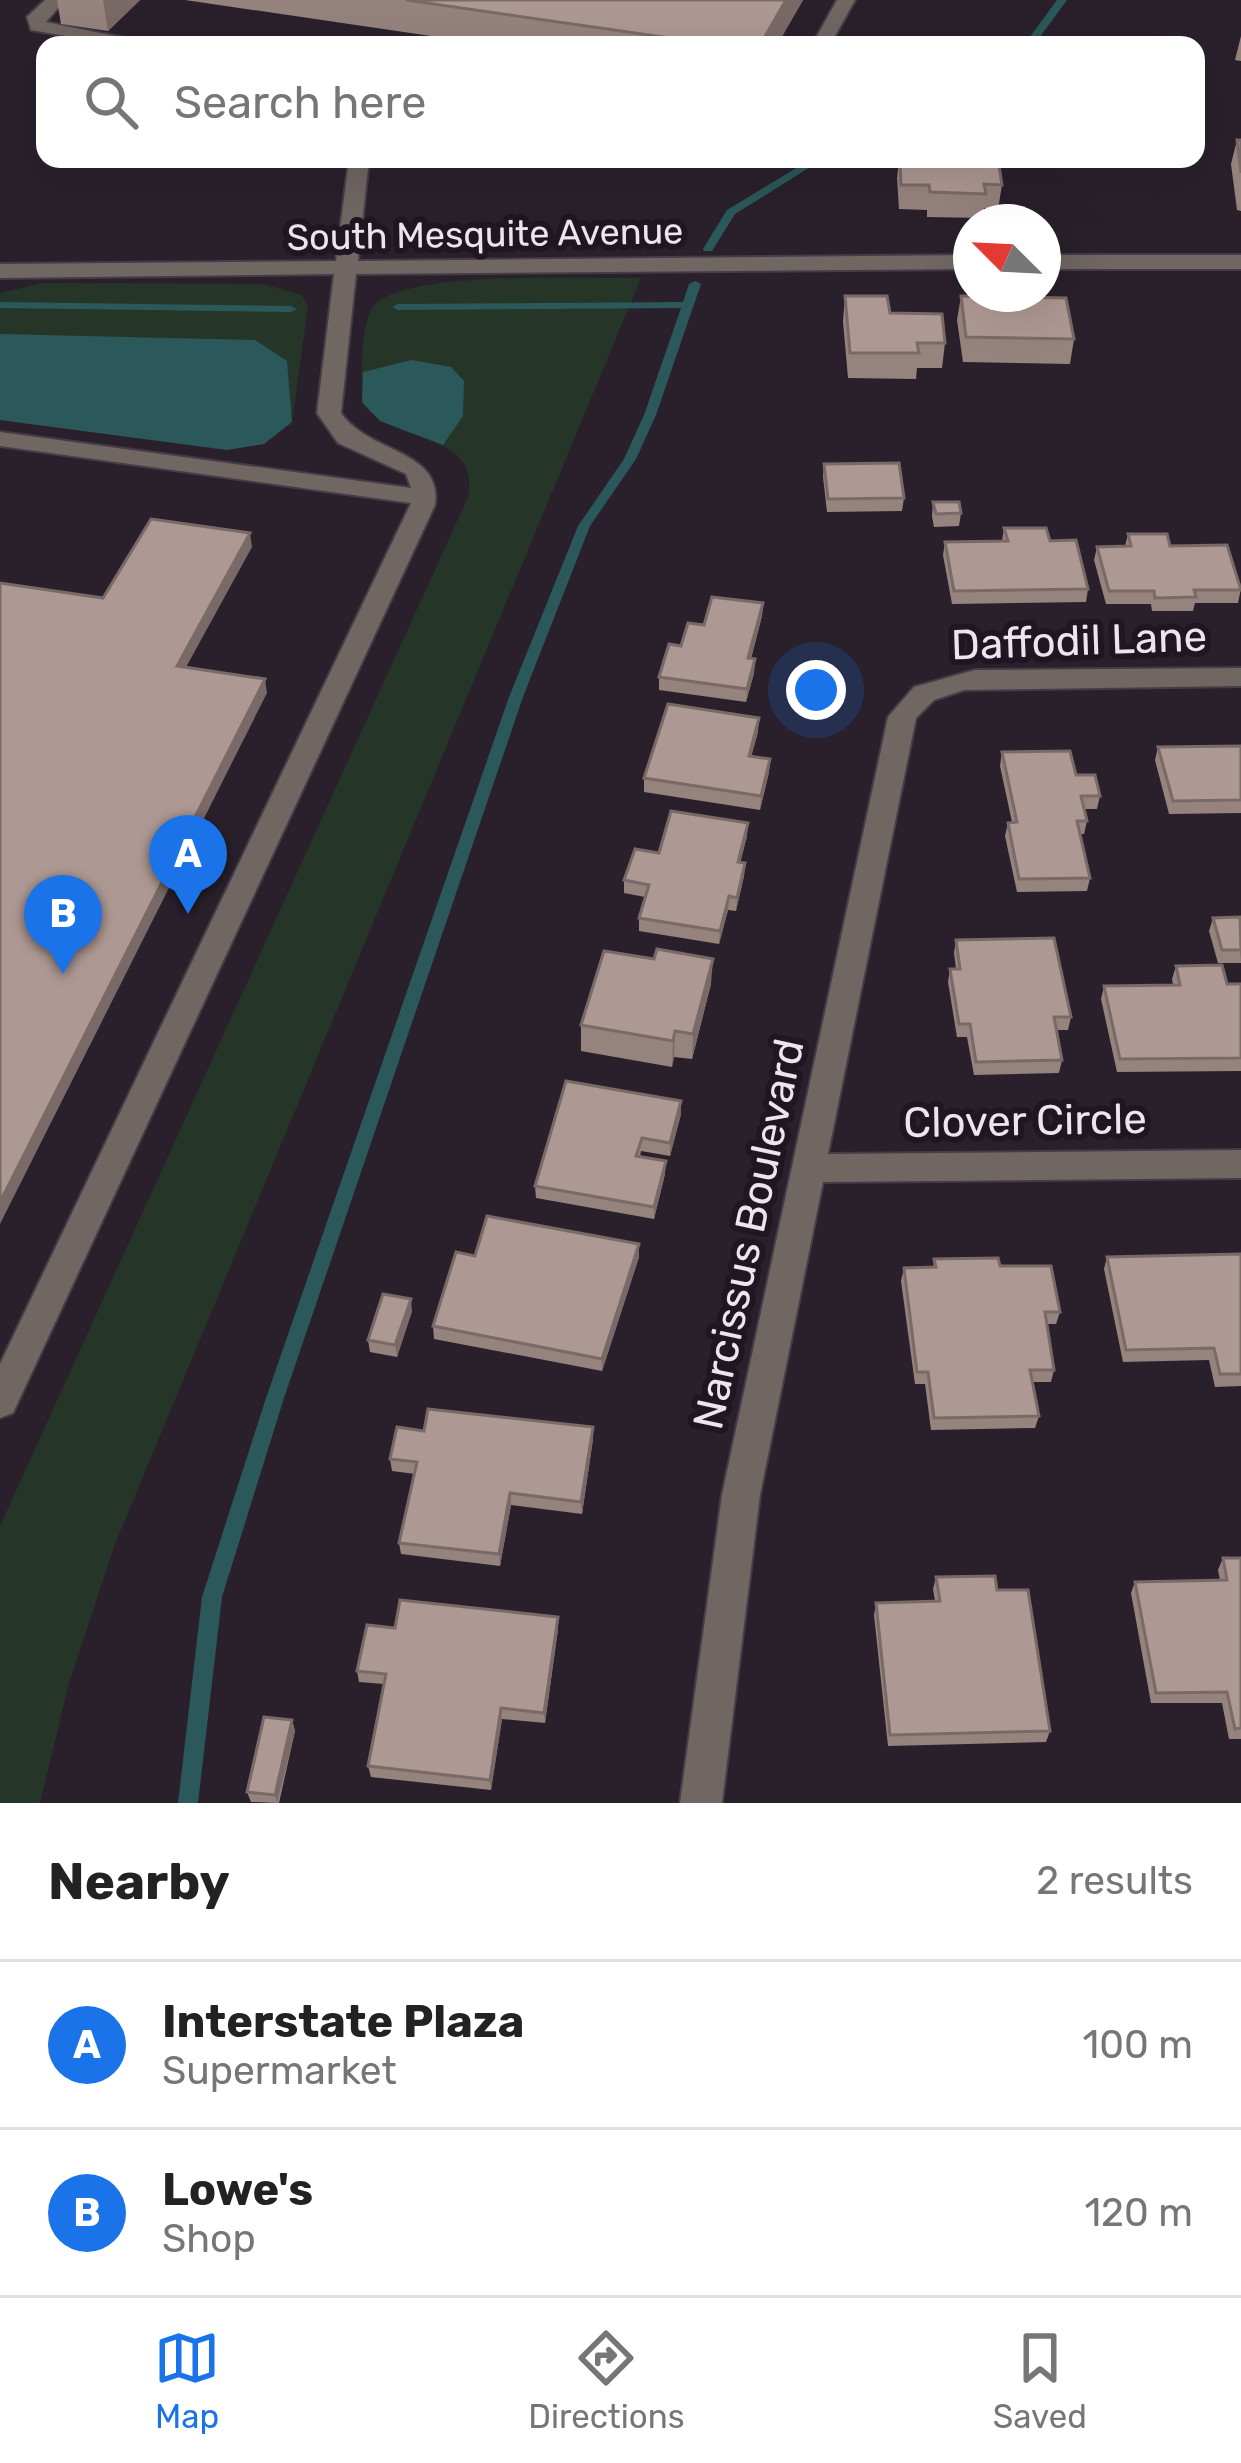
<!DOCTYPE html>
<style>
body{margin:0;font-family:Rubik,sans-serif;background:#f6f6f6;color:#222}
.compass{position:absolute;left:953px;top:204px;width:108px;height:108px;border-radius:50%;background:#fff;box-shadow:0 12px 48px #0002;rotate:294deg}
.you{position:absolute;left:816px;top:690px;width:42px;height:42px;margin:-30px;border:9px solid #fff;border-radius:50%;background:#1a73e8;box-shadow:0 0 0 18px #1a73e833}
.badge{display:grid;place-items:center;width:78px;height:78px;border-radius:50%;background:#1a73e8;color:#fff;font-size:39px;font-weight:700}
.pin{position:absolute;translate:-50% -99px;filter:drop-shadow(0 3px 6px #0008)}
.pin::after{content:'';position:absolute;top:63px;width:42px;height:36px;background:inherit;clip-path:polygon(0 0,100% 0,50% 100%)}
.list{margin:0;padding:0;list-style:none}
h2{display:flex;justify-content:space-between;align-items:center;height:156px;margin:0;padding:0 48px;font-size:51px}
h2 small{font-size:39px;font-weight:400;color:#767676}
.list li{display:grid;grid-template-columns:78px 1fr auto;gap:36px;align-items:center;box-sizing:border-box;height:168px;padding:0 48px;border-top:3px solid #e0e0e0}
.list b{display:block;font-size:45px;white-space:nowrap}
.list p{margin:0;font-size:39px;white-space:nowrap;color:#767676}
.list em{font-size:39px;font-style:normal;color:#767676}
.icon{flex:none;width:66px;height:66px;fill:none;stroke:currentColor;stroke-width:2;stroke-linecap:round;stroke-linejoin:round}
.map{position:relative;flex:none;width:1241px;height:1803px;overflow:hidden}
.search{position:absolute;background:#fff;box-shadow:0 12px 48px #0002;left:36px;right:36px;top:36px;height:132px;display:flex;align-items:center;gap:30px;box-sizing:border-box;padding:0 42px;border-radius:24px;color:#767676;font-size:45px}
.sheet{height:492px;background:#fff}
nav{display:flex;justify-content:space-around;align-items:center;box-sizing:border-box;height:168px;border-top:3px solid #e0e0e0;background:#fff;font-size:33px;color:#767676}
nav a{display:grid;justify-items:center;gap:6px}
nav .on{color:#1a73e8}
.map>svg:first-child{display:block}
</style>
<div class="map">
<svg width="1241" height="1803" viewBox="0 0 1241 1803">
<rect width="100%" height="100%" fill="#29202c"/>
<!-- green -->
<g fill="#253628">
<path d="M 641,278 L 115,1544 L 69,1683 L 40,1803 L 0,1803 L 0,1526 L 468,497 C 482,428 387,446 362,402 C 362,377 360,332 371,310 C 392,268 594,279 641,278 Z"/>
<path d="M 42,283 L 262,284 L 302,295 L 308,306 L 292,422 L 264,444 L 227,450 L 0,420 L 0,293 Z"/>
</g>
<!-- water -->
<g fill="#2b585a">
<path d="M 0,334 L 255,340 L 287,361 L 292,422 L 264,444 L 227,450 L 0,420 Z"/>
<path d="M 411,360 L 451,367 L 464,381 L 463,416 L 443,445 L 380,421 L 362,402 L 363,372 Z"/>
</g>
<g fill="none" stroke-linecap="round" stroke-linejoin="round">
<!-- stream -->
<g fill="#2b585a" fill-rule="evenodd">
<path d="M 1057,0 L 1067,0 L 1034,45 L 1024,45 Z"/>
<path d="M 811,159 L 823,159 L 735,214 L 712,251 L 704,251 L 703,249 L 727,210 Z"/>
<path d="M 695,281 L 701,284 L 656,415 L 636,459 L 590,526 L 523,697 L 284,1398 L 222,1597 L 198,1803 L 178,1803 L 202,1597 L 266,1398 L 509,697 L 578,526 L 624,459 L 644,415 L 681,308 L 398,310 L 392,307 L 398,304 L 683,302 L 689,284 Z"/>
<path d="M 0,302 L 291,306 L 297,309 L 291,312 L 0,308 Z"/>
</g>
<!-- minor casing -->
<g stroke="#443c47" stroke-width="4">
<g id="minor">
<path d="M 45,0 L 65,0 L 46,22 L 159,45 L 117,45 L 31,30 L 27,17 Z"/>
<path d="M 837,0 L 855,0 L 830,45 L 812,45 Z"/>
<path d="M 349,159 L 369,159 L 358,261 L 971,255 L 971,269 L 356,274 L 341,413 C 369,454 443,449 435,505 L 13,1413 L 0,1418 L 0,1364 L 411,503 L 0,446 L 0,432 L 411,488 L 406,474 L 338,443 L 317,413 L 334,274 L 0,278 L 0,264 L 336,261 Z"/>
<rect x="1043" y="255" width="198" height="14"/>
<path d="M 1241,668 L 1241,686 L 964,690 L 934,700 L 916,718 L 828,1154 L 1241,1150 L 1241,1178 L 823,1182 L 760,1495 L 722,1803 L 680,1803 L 722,1495 L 888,717 L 914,687 L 975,670 Z"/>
</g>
</g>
<!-- minor -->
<use href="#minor" fill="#706763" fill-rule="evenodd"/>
</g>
<!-- wall -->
<g fill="#96837e">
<path d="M 57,0 L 140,0 L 108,31 L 61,24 Z"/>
<path d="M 185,0 L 803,0 L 777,45 L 492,45 Z"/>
<path d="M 1241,36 L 1241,61 L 1235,60 Z"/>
<path d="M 1237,140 L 1241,140 L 1241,211 L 1237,210 L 1231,164 Z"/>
<path d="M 899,159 L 998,159 L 1002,185 L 998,209 L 984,208 L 982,218 L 927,217 L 927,210 L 899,209 L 897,178 Z"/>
<path d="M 845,296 L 890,313 L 945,343 L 942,368 L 917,368 L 916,379 L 848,378 L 843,321 Z"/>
<path d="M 961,296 L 1074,339 L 1070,364 L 963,362 L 957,320 Z"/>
<path d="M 824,464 L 904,498 L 902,511 L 827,512 L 823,477 Z"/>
<path d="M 933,502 L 961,513 L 959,526 L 934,527 L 932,516 Z"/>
<path d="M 1004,528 L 1050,541 L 1088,589 L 1086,602 L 952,604 L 943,555 L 945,542 L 1002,541 Z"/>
<path d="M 1128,534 L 1170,546 L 1241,588 L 1238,603 L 1195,603 L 1193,611 L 1152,611 L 1151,604 L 1106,604 L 1094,560 L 1097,547 L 1125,546 Z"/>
<path d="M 763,603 L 762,616 L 751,659 L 755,659 L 754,673 L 746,702 L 659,690 L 659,677 L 681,646 L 704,625 Z"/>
<path d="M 758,732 L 751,756 L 770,759 L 769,772 L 760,810 L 644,792 L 644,778 Z"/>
<path d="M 1241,746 L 1241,813 L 1169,814 L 1155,760 L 1158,747 Z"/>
<path d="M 1002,752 L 1076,775 L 1100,796 L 1097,809 L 1084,809 L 1087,821 L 1084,834 L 1080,834 L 1090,878 L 1087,891 L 1017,892 L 1005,836 L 1008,823 L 1012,822 L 1000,766 Z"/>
<path d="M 747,836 L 740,863 L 745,863 L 744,876 L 736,911 L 728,910 L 719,944 L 639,931 L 639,918 L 645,897 L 624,893 L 624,880 L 659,853 Z"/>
<path d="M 1240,917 L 1241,963 L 1218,963 L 1209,931 L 1213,918 Z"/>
<path d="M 956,940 L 1071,1017 L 1068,1030 L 1056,1030 L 1062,1060 L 1059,1073 L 974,1075 L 967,1037 L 957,1037 L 948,982 L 950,969 L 956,969 L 954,953 Z"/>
<path d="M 1176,966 L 1227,984 L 1241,984 L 1241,1071 L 1117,1072 L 1101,999 L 1104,986 L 1173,985 L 1172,979 Z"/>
<path d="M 711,984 L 692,1059 L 674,1057 L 672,1067 L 581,1051 L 581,1025 Z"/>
<path d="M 681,1114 L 670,1156 L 641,1151 L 640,1157 L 665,1174 L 654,1219 L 536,1198 L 535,1186 Z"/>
<path d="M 639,1244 L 639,1257 L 602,1371 L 434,1339 L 433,1326 L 475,1256 Z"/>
<path d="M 1241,1254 L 1241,1386 L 1215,1387 L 1209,1360 L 1123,1362 L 1104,1269 L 1107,1257 Z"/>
<path d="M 934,1259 L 1000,1266 L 1060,1312 L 1056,1324 L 1047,1324 L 1054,1370 L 1051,1382 L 1032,1382 L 1039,1416 L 1035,1428 L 931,1430 L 925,1384 L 915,1384 L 901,1281 L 904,1268 L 933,1268 Z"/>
<path d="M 412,1311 L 397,1357 L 370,1352 L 368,1340 Z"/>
<path d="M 593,1427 L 593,1439 L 582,1514 L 511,1505 L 500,1566 L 401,1554 L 399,1543 L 415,1474 L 392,1471 L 390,1459 L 424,1431 Z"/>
<path d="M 1223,1558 L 1241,1558 L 1241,1739 L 1229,1739 L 1222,1703 L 1151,1703 L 1131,1593 L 1135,1582 L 1220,1580 L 1218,1570 Z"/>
<path d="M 936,1577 L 997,1590 L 1050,1731 L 1046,1742 L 888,1746 L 874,1615 L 876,1603 L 935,1601 L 933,1589 Z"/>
<path d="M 558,1617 L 558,1629 L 545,1723 L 502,1719 L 491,1790 L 371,1777 L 368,1766 L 384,1684 L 359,1682 L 357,1671 L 395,1628 Z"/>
<path d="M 292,1720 L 295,1731 L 279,1803 L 251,1802 L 247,1792 Z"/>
</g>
<!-- shaded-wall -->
<g fill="#7a6a67">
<path d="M 103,0 L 140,0 L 108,31 Z"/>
<path d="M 786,0 L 803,0 L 777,45 L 760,45 Z"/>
<path d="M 250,533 L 252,547 L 179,680 L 177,666 Z"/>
<path d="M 763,603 L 762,616 L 747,672 L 748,658 Z"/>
<path d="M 755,659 L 754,673 L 746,702 L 747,689 Z"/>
<path d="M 265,679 L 267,693 L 0,1224 L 0,1202 Z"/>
<path d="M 759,718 L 758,732 L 748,769 L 749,756 Z"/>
<path d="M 770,759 L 769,772 L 760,810 L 761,796 Z"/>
<path d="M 748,823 L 747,836 L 737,876 L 738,862 Z"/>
<path d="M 745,863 L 744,876 L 736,911 L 737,898 Z"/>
<path d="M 729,896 L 728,910 L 719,944 L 720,931 Z"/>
<path d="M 713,959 L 711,984 L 692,1059 L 693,1034 Z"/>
<path d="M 675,1031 L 674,1057 L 672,1067 L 673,1041 Z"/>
<path d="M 681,1101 L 681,1114 L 670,1156 L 670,1143 Z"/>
<path d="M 666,1161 L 665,1174 L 654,1219 L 654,1207 Z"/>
<path d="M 639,1244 L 639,1257 L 602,1371 L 602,1359 Z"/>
<path d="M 411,1299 L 412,1311 L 397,1357 L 395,1345 Z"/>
<path d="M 593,1427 L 593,1439 L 582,1514 L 581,1502 Z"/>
<path d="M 510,1493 L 511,1505 L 500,1566 L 499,1554 Z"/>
<path d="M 558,1617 L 558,1629 L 545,1723 L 544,1713 Z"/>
<path d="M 501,1708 L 502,1719 L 491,1790 L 490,1780 Z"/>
<path d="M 292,1720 L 295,1731 L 277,1803 L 275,1795 Z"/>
</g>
<!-- building -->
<g fill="#ae9893" stroke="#7a6a67" stroke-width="3">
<path d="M 406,0 L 786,0 L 760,45 L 703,45 L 705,43 Z"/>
<path d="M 1237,140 L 1241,140 L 1241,173 Z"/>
<path d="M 900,159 L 998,159 L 1002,185 L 984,184 L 986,194 L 930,192 L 929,185 L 901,185 Z"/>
<path d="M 845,296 L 887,296 L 890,313 L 942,314 L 945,343 L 917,343 L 919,353 L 850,353 Z"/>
<path d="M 961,296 L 1066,298 L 1074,339 L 966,337 Z"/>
<path d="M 899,463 L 904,498 L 828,499 L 824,464 Z"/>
<path d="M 933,502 L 959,502 L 961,513 L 936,514 Z"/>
<path d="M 151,519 L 250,533 L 177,666 L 265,679 L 0,1202 L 0,583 L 103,598 Z"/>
<path d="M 1004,528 L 1046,528 L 1050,541 L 1076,540 L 1088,589 L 954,591 L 945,542 L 1008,541 Z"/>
<path d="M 1128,534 L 1167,534 L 1170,546 L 1227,545 L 1241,590 L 1194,590 L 1196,597 L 1155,598 L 1154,591 L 1109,591 L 1097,547 L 1131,546 Z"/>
<path d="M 712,597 L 763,603 L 748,658 L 755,659 L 747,689 L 659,677 L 669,644 L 681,646 L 688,623 L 704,625 Z"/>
<path d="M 668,704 L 759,718 L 749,756 L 770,759 L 761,796 L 644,778 Z"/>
<path d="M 1241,746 L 1241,800 L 1173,801 L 1158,747 Z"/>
<path d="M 1070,751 L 1076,775 L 1095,775 L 1100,796 L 1081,796 L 1087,821 L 1077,821 L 1090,878 L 1019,879 L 1008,823 L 1017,822 L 1002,752 Z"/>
<path d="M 671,811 L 748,823 L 738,862 L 745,863 L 737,898 L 729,896 L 720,931 L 639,918 L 649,885 L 624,880 L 635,849 L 659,853 Z"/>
<path d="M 1240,917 L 1241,950 L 1222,950 L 1213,918 Z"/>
<path d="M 1054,938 L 1071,1017 L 1054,1017 L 1062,1060 L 976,1062 L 970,1024 L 959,1024 L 950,969 L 960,969 L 956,940 Z"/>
<path d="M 657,949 L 713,959 L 693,1034 L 675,1031 L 673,1041 L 581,1025 L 604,951 L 654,959 Z"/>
<path d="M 1222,965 L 1227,984 L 1241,984 L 1241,1058 L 1120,1059 L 1104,986 L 1180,985 L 1176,966 Z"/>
<path d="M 566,1081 L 681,1101 L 670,1143 L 642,1138 L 636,1156 L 666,1161 L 654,1207 L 535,1186 Z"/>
<path d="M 487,1216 L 639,1244 L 602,1359 L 433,1326 L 456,1252 L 475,1256 Z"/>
<path d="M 1241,1254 L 1241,1374 L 1220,1374 L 1214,1348 L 1126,1350 L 1107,1257 Z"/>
<path d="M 998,1258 L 1000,1266 L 1051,1266 L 1060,1312 L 1045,1312 L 1054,1370 L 1030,1370 L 1039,1416 L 934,1418 L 928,1372 L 917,1372 L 904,1268 L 936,1267 L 934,1259 Z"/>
<path d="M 383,1294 L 411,1299 L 395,1345 L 368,1340 Z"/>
<path d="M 428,1409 L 593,1427 L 581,1502 L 510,1493 L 499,1554 L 399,1543 L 417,1462 L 390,1459 L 397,1427 L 424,1431 Z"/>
<path d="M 1223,1558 L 1241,1558 L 1241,1728 L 1235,1729 L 1227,1692 L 1156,1693 L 1135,1582 L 1227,1580 Z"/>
<path d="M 995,1576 L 997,1590 L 1028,1590 L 1050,1731 L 890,1735 L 876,1603 L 940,1601 L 936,1577 Z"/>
<path d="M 400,1600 L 558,1617 L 544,1713 L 501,1708 L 490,1780 L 368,1766 L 386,1674 L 357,1671 L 367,1625 L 395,1628 Z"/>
<path d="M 264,1717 L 292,1720 L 275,1795 L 247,1792 Z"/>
</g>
<g text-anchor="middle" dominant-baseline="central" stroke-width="12" stroke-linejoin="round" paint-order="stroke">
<!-- far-street labels -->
<g font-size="36" fill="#ece5ed" stroke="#201622">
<text transform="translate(485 234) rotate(-1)">South Mesquite Avenue</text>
</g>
<!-- street labels -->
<g font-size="42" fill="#ece5ed" stroke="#201622">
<text transform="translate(1079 641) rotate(-2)">Daffodil Lane</text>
<text transform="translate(1025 1121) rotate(-1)">Clover Circle</text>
<text transform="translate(749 1234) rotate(-78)">Narcissus Boulevard</text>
</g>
</g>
</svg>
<svg class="compass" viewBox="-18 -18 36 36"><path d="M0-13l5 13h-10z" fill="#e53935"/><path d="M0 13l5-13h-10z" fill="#767676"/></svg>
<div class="you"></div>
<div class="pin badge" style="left:188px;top:914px">A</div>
<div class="pin badge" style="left:63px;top:974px">B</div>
<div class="search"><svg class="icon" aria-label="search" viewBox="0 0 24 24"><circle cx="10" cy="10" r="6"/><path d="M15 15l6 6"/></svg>Search here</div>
</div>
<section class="sheet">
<h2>Nearby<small>2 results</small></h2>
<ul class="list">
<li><span class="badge">A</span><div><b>Interstate Plaza</b><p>Supermarket</p></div><em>100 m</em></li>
<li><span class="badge">B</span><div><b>Lowe's</b><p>Shop</p></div><em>120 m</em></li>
</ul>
</section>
<nav>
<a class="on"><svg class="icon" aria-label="map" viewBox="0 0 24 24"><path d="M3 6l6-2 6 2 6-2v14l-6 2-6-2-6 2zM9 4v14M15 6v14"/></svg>Map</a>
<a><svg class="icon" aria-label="directions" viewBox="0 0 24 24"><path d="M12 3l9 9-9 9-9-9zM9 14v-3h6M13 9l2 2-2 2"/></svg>Directions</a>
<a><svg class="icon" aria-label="saved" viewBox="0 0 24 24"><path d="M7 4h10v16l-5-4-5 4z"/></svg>Saved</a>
</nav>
